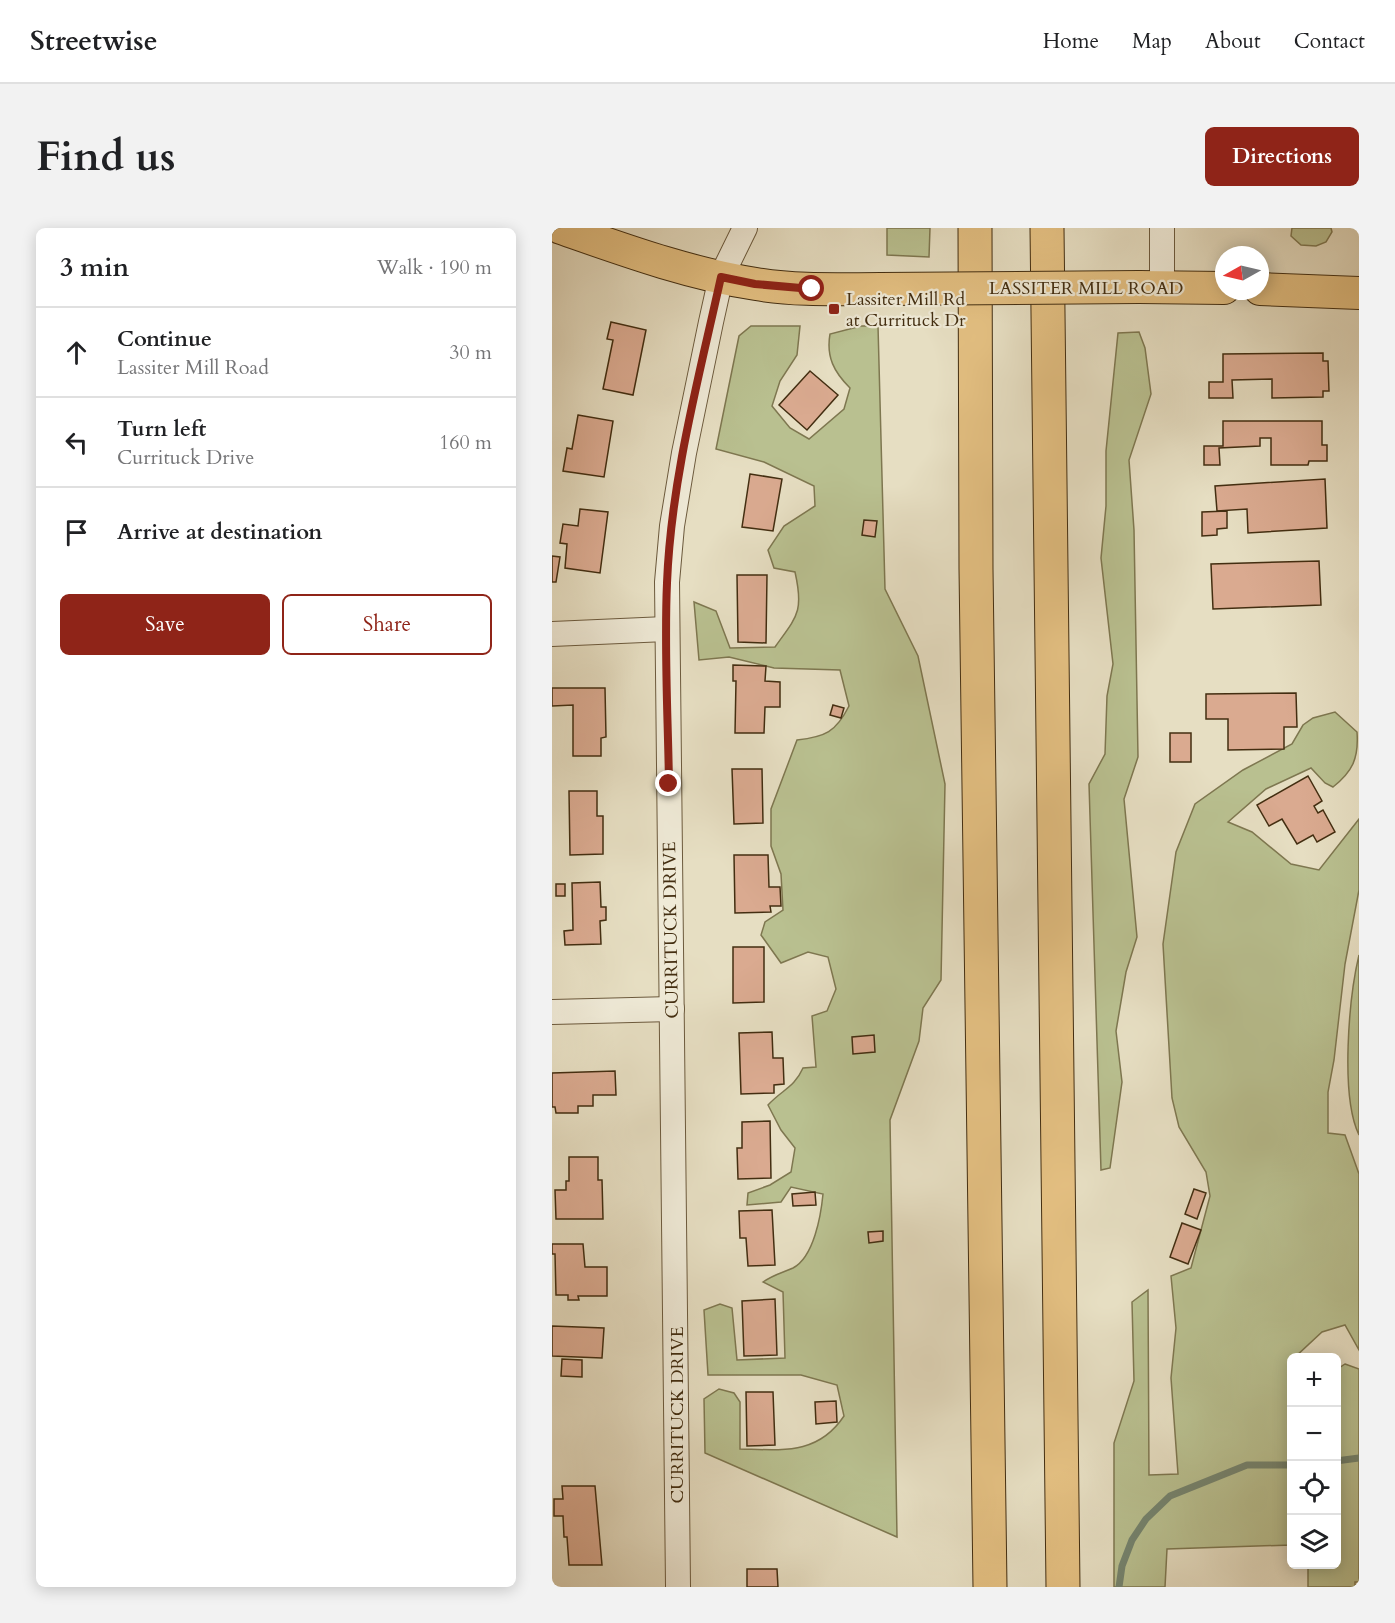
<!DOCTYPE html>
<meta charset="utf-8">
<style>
body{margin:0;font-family:Cardo,serif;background:#f2f2f2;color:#202124}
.controls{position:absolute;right:18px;bottom:18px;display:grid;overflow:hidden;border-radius:9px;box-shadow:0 3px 15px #0003}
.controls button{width:54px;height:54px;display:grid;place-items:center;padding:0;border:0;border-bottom:2px solid #e0e0e0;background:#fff;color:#202124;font:30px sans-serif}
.compass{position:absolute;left:663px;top:18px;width:54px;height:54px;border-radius:50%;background:#fff;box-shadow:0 3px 15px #0003;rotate:262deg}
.stop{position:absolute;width:18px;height:18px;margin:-14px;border:4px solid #8f2418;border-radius:50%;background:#fff}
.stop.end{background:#8f2418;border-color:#fff;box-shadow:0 2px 6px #0008}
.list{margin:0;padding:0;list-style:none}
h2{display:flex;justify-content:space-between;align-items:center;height:78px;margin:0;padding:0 24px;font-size:26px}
h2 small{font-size:20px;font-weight:400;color:#757577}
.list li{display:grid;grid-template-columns:39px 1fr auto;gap:18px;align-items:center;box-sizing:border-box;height:90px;padding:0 24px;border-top:2px solid #e0e0e0}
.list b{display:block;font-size:22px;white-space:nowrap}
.list p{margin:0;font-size:20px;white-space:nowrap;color:#757577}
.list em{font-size:20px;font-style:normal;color:#757577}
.actions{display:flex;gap:12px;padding:18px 24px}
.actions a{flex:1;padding:14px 0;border:2px solid #8f2418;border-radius:9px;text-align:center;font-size:21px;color:#8f2418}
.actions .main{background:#8f2418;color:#fff}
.icon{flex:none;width:33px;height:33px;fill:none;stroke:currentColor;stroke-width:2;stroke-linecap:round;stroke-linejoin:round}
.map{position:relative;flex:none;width:807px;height:1359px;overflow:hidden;border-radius:9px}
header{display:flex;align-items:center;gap:36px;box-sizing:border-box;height:84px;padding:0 30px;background:#fff;border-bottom:2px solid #e0e0e0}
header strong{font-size:28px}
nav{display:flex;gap:33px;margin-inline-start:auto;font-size:21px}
.intro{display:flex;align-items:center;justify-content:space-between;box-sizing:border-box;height:144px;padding:0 36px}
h1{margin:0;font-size:42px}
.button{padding:15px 27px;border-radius:9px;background:#8f2418;color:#fff;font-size:21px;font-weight:700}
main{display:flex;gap:36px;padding:0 36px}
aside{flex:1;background:#fff;border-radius:9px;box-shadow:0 3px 15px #0003}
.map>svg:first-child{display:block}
</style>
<header>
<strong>Streetwise</strong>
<nav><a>Home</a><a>Map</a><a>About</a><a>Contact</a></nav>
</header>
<div class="intro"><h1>Find us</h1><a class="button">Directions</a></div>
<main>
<aside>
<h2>3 min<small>Walk · 190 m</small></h2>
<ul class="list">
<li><svg class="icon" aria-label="ahead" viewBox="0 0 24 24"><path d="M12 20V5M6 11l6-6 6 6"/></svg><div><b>Continue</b><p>Lassiter Mill Road</p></div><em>30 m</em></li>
<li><svg class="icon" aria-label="left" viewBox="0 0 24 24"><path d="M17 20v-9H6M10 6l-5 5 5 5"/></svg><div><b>Turn left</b><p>Currituck Drive</p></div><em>160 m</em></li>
<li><svg class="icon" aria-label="arrive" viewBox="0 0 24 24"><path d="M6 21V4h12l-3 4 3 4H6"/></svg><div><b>Arrive at destination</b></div></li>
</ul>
<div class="actions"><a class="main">Save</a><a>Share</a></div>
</aside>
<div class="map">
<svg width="807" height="1359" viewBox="0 0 807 1359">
<rect width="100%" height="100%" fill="#e6dec2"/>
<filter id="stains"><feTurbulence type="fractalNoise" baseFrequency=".00333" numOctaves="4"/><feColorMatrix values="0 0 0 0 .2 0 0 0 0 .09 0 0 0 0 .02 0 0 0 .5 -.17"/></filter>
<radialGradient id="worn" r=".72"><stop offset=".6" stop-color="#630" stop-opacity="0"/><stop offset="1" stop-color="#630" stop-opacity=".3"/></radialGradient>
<!-- green -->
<g fill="#b9c090" stroke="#7e7750" stroke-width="1.5">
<path d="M 335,0 L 378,0 L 377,29 L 335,27 Z"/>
<path d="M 740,0 L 779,0 L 780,4 L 774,14 L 764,18 L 749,17 L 739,8 Z"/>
<path d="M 199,98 L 248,98 L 245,127 L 228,153 L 220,178 L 238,200 L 257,211 L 292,181 L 298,160 C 282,144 274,129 278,106 L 309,98 L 326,98 L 333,361 L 366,428 L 393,556 L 389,752 L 371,780 L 367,813 L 338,892 L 345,1309 L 153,1225 L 152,1171 L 167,1161 L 182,1165 L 188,1174 L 188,1221 C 231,1222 266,1227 292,1188 L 285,1157 L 249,1147 L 156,1147 L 152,1082 L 168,1076 L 180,1080 L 185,1132 L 233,1130 L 231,1064 L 211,1054 C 223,1046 230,1045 241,1040 C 262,1029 269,987 271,966 L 239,959 L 229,974 L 195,977 L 196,965 L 218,957 L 239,944 L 243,920 L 229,902 L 216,877 C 231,861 242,860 251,840 L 264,839 L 260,788 L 275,783 L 284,761 L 276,729 L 256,724 L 229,735 L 209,707 L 213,694 L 231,682 L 229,646 L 219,618 L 219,581 L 245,512 C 273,509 284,504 297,478 L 288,442 L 222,440 L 177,429 L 147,432 L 142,374 L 164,383 L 178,420 L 223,419 C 245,388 252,384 243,344 L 222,340 L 216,322 L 232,298 L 263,278 L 262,258 L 212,234 L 164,221 L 187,108 Z"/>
<path d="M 587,104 L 593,120 L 599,166 L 577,232 L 582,302 L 586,529 L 572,571 L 585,709 L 574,744 L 564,803 L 570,854 L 558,940 L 549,942 L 537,556 L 553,526 L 555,468 L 561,436 L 549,330 L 554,278 L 554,223 L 566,105 Z"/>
<path d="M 783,484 L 805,504 C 807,531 800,544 781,559 L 773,555 L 759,540 L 714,561 L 676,594 L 700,604 L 739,636 L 767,642 L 807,591 L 807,662 L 793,736 L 782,832 L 776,864 L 776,905 L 793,907 L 807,946 L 807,1122 L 793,1097 L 770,1104 L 743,1129 L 740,1130 L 739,1317 L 615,1321 L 613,1359 L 562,1359 L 562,1215 L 582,1153 L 580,1074 L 596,1062 L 597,1247 L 626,1246 L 619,1150 L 624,1100 L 619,1048 L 639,1040 L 658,968 L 654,944 L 627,899 L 620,870 L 611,716 L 624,624 L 643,576 L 691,542 L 740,516 L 751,497 L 761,490 Z"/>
<path d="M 807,727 L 807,907 C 788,868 797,769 807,727 Z"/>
<path d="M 793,1136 L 807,1141 L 807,1354 L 803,1354 L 803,1359 L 756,1359 L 756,1337 L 784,1336 L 784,1142 Z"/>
</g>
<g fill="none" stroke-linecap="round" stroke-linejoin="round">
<!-- stream -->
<g stroke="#75846f" stroke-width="7">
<path d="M 784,1233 L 807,1230"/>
<path d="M 567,1359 L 570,1338 L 580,1312 L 594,1291 L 618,1268 L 695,1237 L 740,1237"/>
</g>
</g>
<!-- building -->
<g fill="#daaa90" stroke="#432e11" stroke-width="1.5">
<path d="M 59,94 L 94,102 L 81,167 L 51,161 L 61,112 L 55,111 Z"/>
<path d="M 771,125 L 771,133 L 776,133 L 777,163 L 771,163 L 771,169 L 720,170 L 720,151 L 680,152 L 681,170 L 657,170 L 657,154 L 671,154 L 671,126 Z"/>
<path d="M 258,143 L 286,167 L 255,202 L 227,177 Z"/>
<path d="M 26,187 L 61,193 L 52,249 L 11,243 L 15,220 L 20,221 Z"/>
<path d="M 671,193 L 770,193 L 770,217 L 775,217 L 775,233 L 757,233 L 756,237 L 719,237 L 719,210 L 708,210 L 708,218 L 667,220 L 668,237 L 652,237 L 652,218 L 671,218 Z"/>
<path d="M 198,246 L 230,251 L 221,303 L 190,299 Z"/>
<path d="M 773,251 L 775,300 L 696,305 L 695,281 L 665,283 L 663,258 Z"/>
<path d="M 28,281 L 56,284 L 48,345 L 13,340 L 15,316 L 8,315 L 11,296 L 26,298 Z"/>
<path d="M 675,283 L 675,300 L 665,301 L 665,307 L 650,308 L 650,284 Z"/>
<path d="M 312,292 L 325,293 L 323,309 L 310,307 Z"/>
<path d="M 0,328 L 8,329 L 4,354 L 0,354 Z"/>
<path d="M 767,333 L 769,377 L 661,381 L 659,336 Z"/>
<path d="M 185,347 L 215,347 L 214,415 L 186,414 Z"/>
<path d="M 181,437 L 214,438 L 213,453 L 228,454 L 228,479 L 213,479 L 212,505 L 183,505 L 184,453 L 181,453 Z"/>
<path d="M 0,460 L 53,460 L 54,509 L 49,510 L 49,528 L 21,528 L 21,477 L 0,478 Z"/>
<path d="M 744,465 L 745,499 L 732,499 L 732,521 L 676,522 L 676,491 L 654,491 L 654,466 Z"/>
<path d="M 281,477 L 292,480 L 289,490 L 278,487 Z"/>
<rect x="618" y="505" width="21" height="29"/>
<path d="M 180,541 L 210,541 L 211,595 L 182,596 Z"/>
<path d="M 756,548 L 770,573 L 762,578 L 766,585 L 771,582 L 783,604 L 765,614 L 761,607 L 745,616 L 730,591 L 717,598 L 705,577 Z"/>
<path d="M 17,563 L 45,563 L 45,588 L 51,588 L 51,626 L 18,627 Z"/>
<path d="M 182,627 L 216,627 L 217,659 L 228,659 L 229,678 L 218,678 L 219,684 L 183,685 Z"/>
<path d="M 48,654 L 49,679 L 54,679 L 54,692 L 48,693 L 49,716 L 13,717 L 12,703 L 21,702 L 20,655 Z"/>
<rect x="4" y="656" width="9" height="12"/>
<path d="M 181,719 L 212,719 L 212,774 L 181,775 Z"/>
<path d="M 220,804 L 221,830 L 231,830 L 232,856 L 222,857 L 222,865 L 189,866 L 187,805 Z"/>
<path d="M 322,807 L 323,824 L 301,826 L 300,809 Z"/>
<path d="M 63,843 L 64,867 L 41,867 L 41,878 L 26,878 L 26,885 L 4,885 L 3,879 L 0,879 L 0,845 Z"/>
<path d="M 218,893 L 219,950 L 186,951 L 185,920 L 190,920 L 190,894 Z"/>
<path d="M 17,929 L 46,929 L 46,952 L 50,952 L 51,991 L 4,991 L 3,962 L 14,962 L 14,953 L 17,953 Z"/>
<path d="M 642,961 L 654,965 L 645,991 L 633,986 Z"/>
<path d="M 263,964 L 264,977 L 241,978 L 240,966 Z"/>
<path d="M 220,982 L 223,1037 L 196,1038 L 194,1010 L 188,1010 L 187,983 Z"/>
<path d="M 630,995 L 649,1002 L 636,1036 L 618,1029 Z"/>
<path d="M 331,1003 L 331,1013 L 317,1015 L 316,1004 Z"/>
<path d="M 0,1016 L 31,1016 L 33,1039 L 55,1039 L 55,1068 L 26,1068 L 27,1072 L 16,1072 L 16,1067 L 4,1067 L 3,1026 L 0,1026 Z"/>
<path d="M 223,1071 L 225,1127 L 192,1128 L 190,1073 Z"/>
<path d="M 0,1098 L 52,1100 L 50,1130 L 0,1128 Z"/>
<path d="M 10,1131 L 30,1132 L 30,1149 L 9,1148 Z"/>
<path d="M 194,1164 L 221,1164 L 223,1217 L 195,1218 Z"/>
<path d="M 284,1173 L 285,1194 L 264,1196 L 263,1174 Z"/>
<path d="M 10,1258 L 43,1258 L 50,1337 L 17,1337 L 15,1309 L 12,1309 L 11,1288 L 2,1288 L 2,1271 L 11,1271 Z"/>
<path d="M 195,1341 L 225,1341 L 226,1359 L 195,1359 Z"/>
</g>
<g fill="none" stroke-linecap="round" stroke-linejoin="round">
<!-- minor casing -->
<g stroke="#6c5a3d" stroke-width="26">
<g id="minor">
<path d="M 610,0 L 610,60"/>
<path d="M 0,406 L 114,401"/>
<path d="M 0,784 L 120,781"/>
<path d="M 126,1359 L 115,354 L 120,298 L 132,225 L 159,94 L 169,49 L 193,0"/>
</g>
</g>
<!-- major casing -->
<g stroke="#432e11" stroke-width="34">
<g id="major">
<path d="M 9,0 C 72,22 138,46 204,56 C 245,63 287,61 329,61"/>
<path d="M 587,59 L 672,60"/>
<path d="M 708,61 L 807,65"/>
</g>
</g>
<!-- highway casing -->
<g stroke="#432e11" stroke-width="35">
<g id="highway">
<path d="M 423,0 L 424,341 L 438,1359"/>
<path d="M 495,0 L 511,1359"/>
</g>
</g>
<!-- minor -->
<use href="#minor" stroke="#efead7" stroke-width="24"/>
<!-- major -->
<use href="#major" stroke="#e3bf81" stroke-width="32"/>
<!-- highway -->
<use href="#highway" stroke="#e3bf81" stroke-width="33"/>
<!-- major-bridge casing -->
<g stroke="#432e11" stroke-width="34" stroke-linecap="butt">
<path id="major-bridge" d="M 329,61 L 587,59"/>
</g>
<!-- major-bridge -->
<use href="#major-bridge" stroke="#e3bf81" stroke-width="32"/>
</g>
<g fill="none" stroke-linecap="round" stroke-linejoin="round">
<!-- route -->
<path stroke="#8f2418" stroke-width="8" d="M 117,556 C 116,489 112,421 115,355 C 119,252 147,149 169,49 L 203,56 L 260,61"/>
</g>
<!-- markers -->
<rect fill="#8f2418" stroke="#efead7" stroke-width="2" x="276" y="75" width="12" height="12" rx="3"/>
<g text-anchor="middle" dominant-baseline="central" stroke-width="4.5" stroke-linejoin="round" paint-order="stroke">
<!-- street labels -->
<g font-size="18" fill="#432e11" stroke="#efead7">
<text x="534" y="60">LASSITER MILL ROAD</text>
<text transform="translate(119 702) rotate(-91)">CURRITUCK DRIVE</text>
<text transform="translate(125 1187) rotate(-90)">CURRITUCK DRIVE</text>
</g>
<!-- poi labels -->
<g font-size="18" fill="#432e11" stroke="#efead7" text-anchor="start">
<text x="294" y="71">Lassiter Mill Rd<tspan x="294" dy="21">at Currituck Dr</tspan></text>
</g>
</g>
<rect width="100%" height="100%" filter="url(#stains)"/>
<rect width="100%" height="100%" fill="url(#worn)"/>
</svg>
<div class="controls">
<button>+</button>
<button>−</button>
<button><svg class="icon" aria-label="locate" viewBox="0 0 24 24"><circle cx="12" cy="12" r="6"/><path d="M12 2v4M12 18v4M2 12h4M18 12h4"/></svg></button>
<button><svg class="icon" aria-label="layers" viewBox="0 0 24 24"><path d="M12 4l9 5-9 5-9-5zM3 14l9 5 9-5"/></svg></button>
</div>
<svg class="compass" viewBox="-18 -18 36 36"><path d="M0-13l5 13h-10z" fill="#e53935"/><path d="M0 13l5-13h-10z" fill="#757577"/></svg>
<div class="stop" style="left:260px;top:61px"></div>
<div class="stop end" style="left:117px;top:556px"></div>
</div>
</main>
